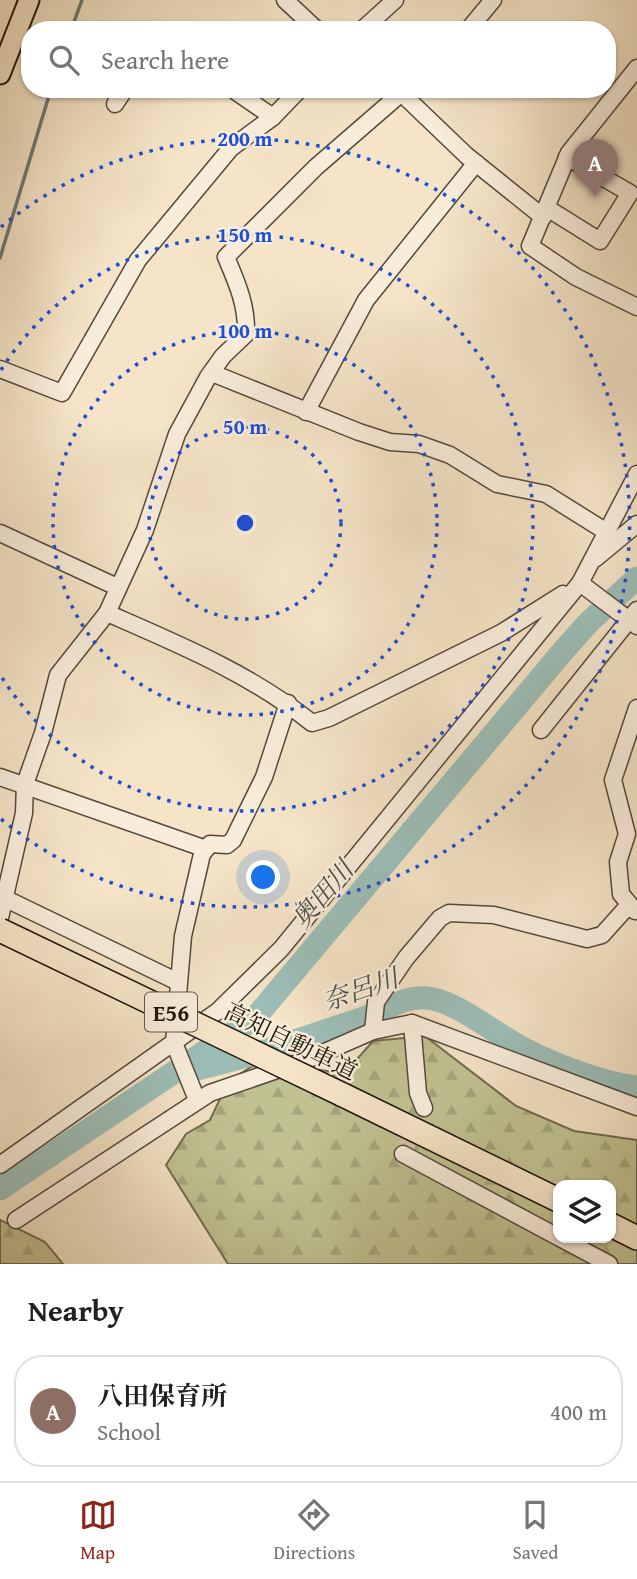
<!DOCTYPE html>
<meta charset="utf-8">
<style>
body{margin:0;font-family:"Gentium Book Plus","Noto Serif JP",serif;background:#f6f6f6;color:#202124}
.controls{position:absolute;right:21px;bottom:21px;display:grid;overflow:hidden;border-radius:14px;box-shadow:0 2px 5px #0004}
.controls button{width:63px;height:63px;display:grid;place-items:center;padding:0;border:0;border-bottom:2px solid #e0e0e0;background:#fff;color:#202124;font:35px sans-serif}
.you{position:absolute;left:264px;top:878px;width:24px;height:24px;margin:-18px;border:5px solid #fff;border-radius:50%;background:#1a73e8;box-shadow:0 0 0 10px #1a73e833}
.badge{display:grid;place-items:center;width:46px;height:46px;border-radius:50%;background:#8f2418;color:#fff;font-size:23px;font-weight:700}
.pin{position:absolute;translate:-50% -58px;filter:drop-shadow(0 2px 4px #0008)}
.pin::after{content:'';position:absolute;top:37px;width:24px;height:21px;background:inherit;clip-path:polygon(0 0,100% 0,50% 100%)}
.list{margin:0;padding:0;list-style:none}
h2{display:flex;justify-content:space-between;align-items:center;height:91px;margin:0;padding:0 28px;font-size:30px}
h2 small{font-size:23px;font-weight:400;color:#757577}
.list li{display:grid;grid-template-columns:46px 1fr auto;gap:21px;align-items:center;box-sizing:border-box;height:112px;margin:0 14px 14px;padding:0 14px;border:2px solid #e0e0e0;border-radius:28px}
.list b{display:block;font-size:26px;white-space:nowrap}
.list p{margin:0;font-size:23px;white-space:nowrap;color:#757577}
.list em{font-size:23px;font-style:normal;color:#757577}
.icon{flex:none;width:38px;height:38px;fill:none;stroke:currentColor;stroke-width:2;stroke-linecap:round;stroke-linejoin:round}
.map{position:relative;flex:none;width:637px;height:1264px;overflow:hidden}
.search{position:absolute;background:#fff;box-shadow:0 2px 5px #0004;left:21px;right:21px;top:21px;height:77px;display:flex;align-items:center;gap:18px;box-sizing:border-box;padding:0 24px;border-radius:28px;color:#757577;font-size:26px}
.sheet{height:217px;background:#fff}
nav{display:flex;justify-content:space-around;align-items:center;box-sizing:border-box;height:98px;border-top:2px solid #e0e0e0;background:#fff;font-size:19px;color:#757577}
nav a{display:grid;justify-items:center;gap:4px}
nav .on{color:#8f2418}
.map>svg:first-child{display:block}
</style>
<div class="map">
<svg width="637" height="1264" viewBox="0 0 637 1264">
<defs>
<pattern id="forest-firs" width="22" height="20" patternUnits="userSpaceOnUse" patternTransform="scale(1.75)"><rect width="22" height="20" fill="#c1c292"/><path d="M5 1l3.5 6h-7zM16 11l3.5 6h-7z" fill="#a5a67d"/></pattern>
</defs>
<rect width="100%" height="100%" fill="#f5e4c7"/>
<filter id="stains"><feTurbulence type="fractalNoise" baseFrequency=".00286" numOctaves="4"/><feColorMatrix values="0 0 0 0 .2 0 0 0 0 .09 0 0 0 0 .02 0 0 0 .5 -.17"/></filter>
<radialGradient id="worn" r=".72"><stop offset=".6" stop-color="#630" stop-opacity="0"/><stop offset="1" stop-color="#630" stop-opacity=".3"/></radialGradient>
<!-- forest -->
<g fill="url(#forest-firs)" stroke="#706c50" stroke-width="2" fill-rule="evenodd">
<path d="M 425,1036 L 516,1106 L 574,1131 L 637,1140 L 637,1264 L 228,1264 L 166,1165 L 186,1134 L 210,1120 L 228,1082 L 261,1060 L 344,1074 L 373,1041 ZM 558,1185 L 611,1185 L 611,1238 L 558,1238 Z"/>
<path d="M 0,1220 L 45,1242 L 63,1264 L 0,1264 Z"/>
</g>
<g fill="none" stroke-linecap="round" stroke-linejoin="round">
<!-- stream -->
<g stroke="#6a7b73" stroke-width="3.5">
<path d="M 71,30 L 82,0"/>
<path d="M 0,258 L 51,89"/>
</g>
<!-- river -->
<g stroke="#9cbeb7" stroke-width="23">
<path d="M 182,1072 C 243,1060 302,1038 361,1019 C 384,1011 402,996 427,998 C 453,1000 489,1029 512,1042 C 541,1060 603,1084 637,1087"/>
<path d="M 0,1189 L 255,1018 L 563,651 L 589,622 L 637,578"/>
</g>
<!-- minor-tunnel -->
<path stroke="#d5c5ab" stroke-width="16" stroke-dasharray="16 8" stroke-linecap="butt" d="M 403,1154 L 424,1108"/>
<!-- minor casing -->
<g stroke="#544a3c" stroke-width="19">
<g id="minor">
<path d="M 285,0 L 317,30"/>
<path d="M 362,30 L 395,0"/>
<path d="M 468,30 L 493,0"/>
<path d="M 637,68 L 569,153 L 530,246 L 576,277 L 637,307"/>
<path d="M 232,89 L 273,117"/>
<path d="M 397,89 L 467,156 L 543,217"/>
<path d="M 115,104 L 125,89"/>
<path d="M 547,208 L 600,241 L 630,193 L 567,157"/>
<path d="M 0,369 L 62,393 L 138,260 L 231,148 L 273,117 L 300,89"/>
<path d="M 212,373 L 359,432 L 390,442 L 419,444 L 450,455 L 497,484 L 546,494 L 605,531"/>
<path d="M 306,412 L 366,300 L 476,163"/>
<path d="M 0,533 L 117,587"/>
<path d="M 596,558 L 637,524"/>
<path d="M 580,583 L 637,626"/>
<path d="M 107,613 C 178,644 251,674 312,723 L 329,718 L 501,633 L 563,594"/>
<path d="M 541,730 L 637,610"/>
<path d="M 0,777 L 206,849"/>
<path d="M 0,896 L 178,982"/>
<path d="M 635,911 L 621,894 L 618,862 L 627,834 L 613,780 L 637,708"/>
<path d="M 0,918 L 24,813 L 25,784 L 43,733 L 58,675 L 107,613 L 145,530 L 177,434 L 208,377 L 223,356 L 246,334 C 247,305 237,283 226,257 L 316,167 L 406,89"/>
<path d="M 412,1023 L 418,1093 L 424,1108"/>
<path d="M 373,1031 L 376,1002 L 406,958 L 440,918 L 449,913 L 494,915 L 587,939 L 602,935 L 628,906"/>
<path d="M 197,1100 L 174,1043 L 183,936 L 202,854 L 210,844 L 227,845 L 233,840 L 264,777 L 288,703"/>
<path d="M 403,1154 L 558,1237"/>
<path d="M 0,1165 L 218,1011 L 281,949 L 580,583 L 637,474"/>
<path d="M 16,1220 L 210,1093 L 309,1059 L 373,1031 L 412,1023 L 637,1107"/>
<path d="M 560,1238 L 609,1264"/>
</g>
</g>
<!-- major casing -->
<g stroke="#1f160d" stroke-width="23">
<path id="major" d="M 0,74 L 29,0"/>
</g>
<!-- highway casing -->
<g stroke="#1f160d" stroke-width="26">
<g id="highway">
<path d="M 341,1094 L 558,1200"/>
<path d="M 611,1225 L 637,1238"/>
</g>
</g>
<!-- minor -->
<use href="#minor" stroke="#f8eddb" stroke-width="16"/>
<!-- major -->
<use href="#major" stroke="#f5e4c7" stroke-width="19"/>
<!-- highway -->
<use href="#highway" stroke="#f5e4c7" stroke-width="23"/>
<!-- highway-bridge casing -->
<g stroke="#1f160d" stroke-width="26" stroke-linecap="butt">
<path id="highway-bridge" d="M 0,930 L 341,1094"/>
</g>
<!-- highway-bridge -->
<use href="#highway-bridge" stroke="#f5e4c7" stroke-width="23"/>
</g>
<!-- distance rings -->
<g fill="none" stroke="#1d4ed8" stroke-width="3.5" stroke-dasharray="3.5 7">
<circle cx="245" cy="523" r="96"/>
<circle cx="245" cy="523" r="192"/>
<path d="M1 370A288 288 0 1 1 1 676"/>
<path d="M1 227A384 384 0 1 1 1 819"/>
</g>
<g text-anchor="middle" dominant-baseline="central" stroke-width="5" stroke-linejoin="round" paint-order="stroke">
<!-- shield labels -->
<rect fill="#f8eddb" stroke="#60564b" stroke-width="2" x="145" y="992.5" width="52" height="39" rx="5"/>
<g font-size="23" font-weight="bold" fill="#1f160d">
<text x="171" y="1012">E56</text>
</g>
<!-- street labels -->
<g font-size="24" fill="#1f160d" stroke="#f8eddb">
<text transform="translate(291 1041) rotate(26)">高知自動車道</text>
</g>
<!-- water labels -->
<g font-size="26" font-style="italic" fill="#4b5148" stroke="#f8eddb">
<text transform="translate(322 894) rotate(-50)">奥田川</text>
<text transform="translate(360 989) rotate(-19)">奈呂川</text>
</g>
</g>
<circle cx="245" cy="523" r="10" fill="#1d4ed8" stroke="#f8eddb" stroke-width="3.5"/>
<g font-size="21" text-anchor="middle" font-weight="bold" fill="#1d4ed8" stroke="#f8eddb" stroke-width="5" stroke-linejoin="round" paint-order="stroke">
<text x="245" y="146">200 m</text>
<text x="245" y="242">150 m</text>
<text x="245" y="338">100 m</text>
<text x="245" y="434">50 m</text>
</g>
<rect width="100%" height="100%" filter="url(#stains)"/>
<rect width="100%" height="100%" fill="url(#worn)"/>
</svg>
<div class="controls">
<button><svg class="icon" aria-label="layers" viewBox="0 0 24 24"><path d="M12 4l9 5-9 5-9-5zM3 14l9 5 9-5"/></svg></button>
</div>
<div class="you"></div>
<div class="pin badge" style="left:595px;top:197px;background:#8d6e63">A</div>
<div class="search"><svg class="icon" aria-label="search" viewBox="0 0 24 24"><circle cx="10" cy="10" r="6"/><path d="M15 15l6 6"/></svg>Search here</div>
</div>
<section class="sheet">
<h2>Nearby<small></small></h2>
<ul class="list">
<li><span class="badge" style="background:#8d6e63">A</span><div><b>八田保育所</b><p>School</p></div><em>400 m</em></li>
</ul>
</section>
<nav>
<a class="on"><svg class="icon" aria-label="map" viewBox="0 0 24 24"><path d="M3 6l6-2 6 2 6-2v14l-6 2-6-2-6 2zM9 4v14M15 6v14"/></svg>Map</a>
<a><svg class="icon" aria-label="directions" viewBox="0 0 24 24"><path d="M12 3l9 9-9 9-9-9zM9 14v-3h6M13 9l2 2-2 2"/></svg>Directions</a>
<a><svg class="icon" aria-label="saved" viewBox="0 0 24 24"><path d="M7 4h10v16l-5-4-5 4z"/></svg>Saved</a>
</nav>
